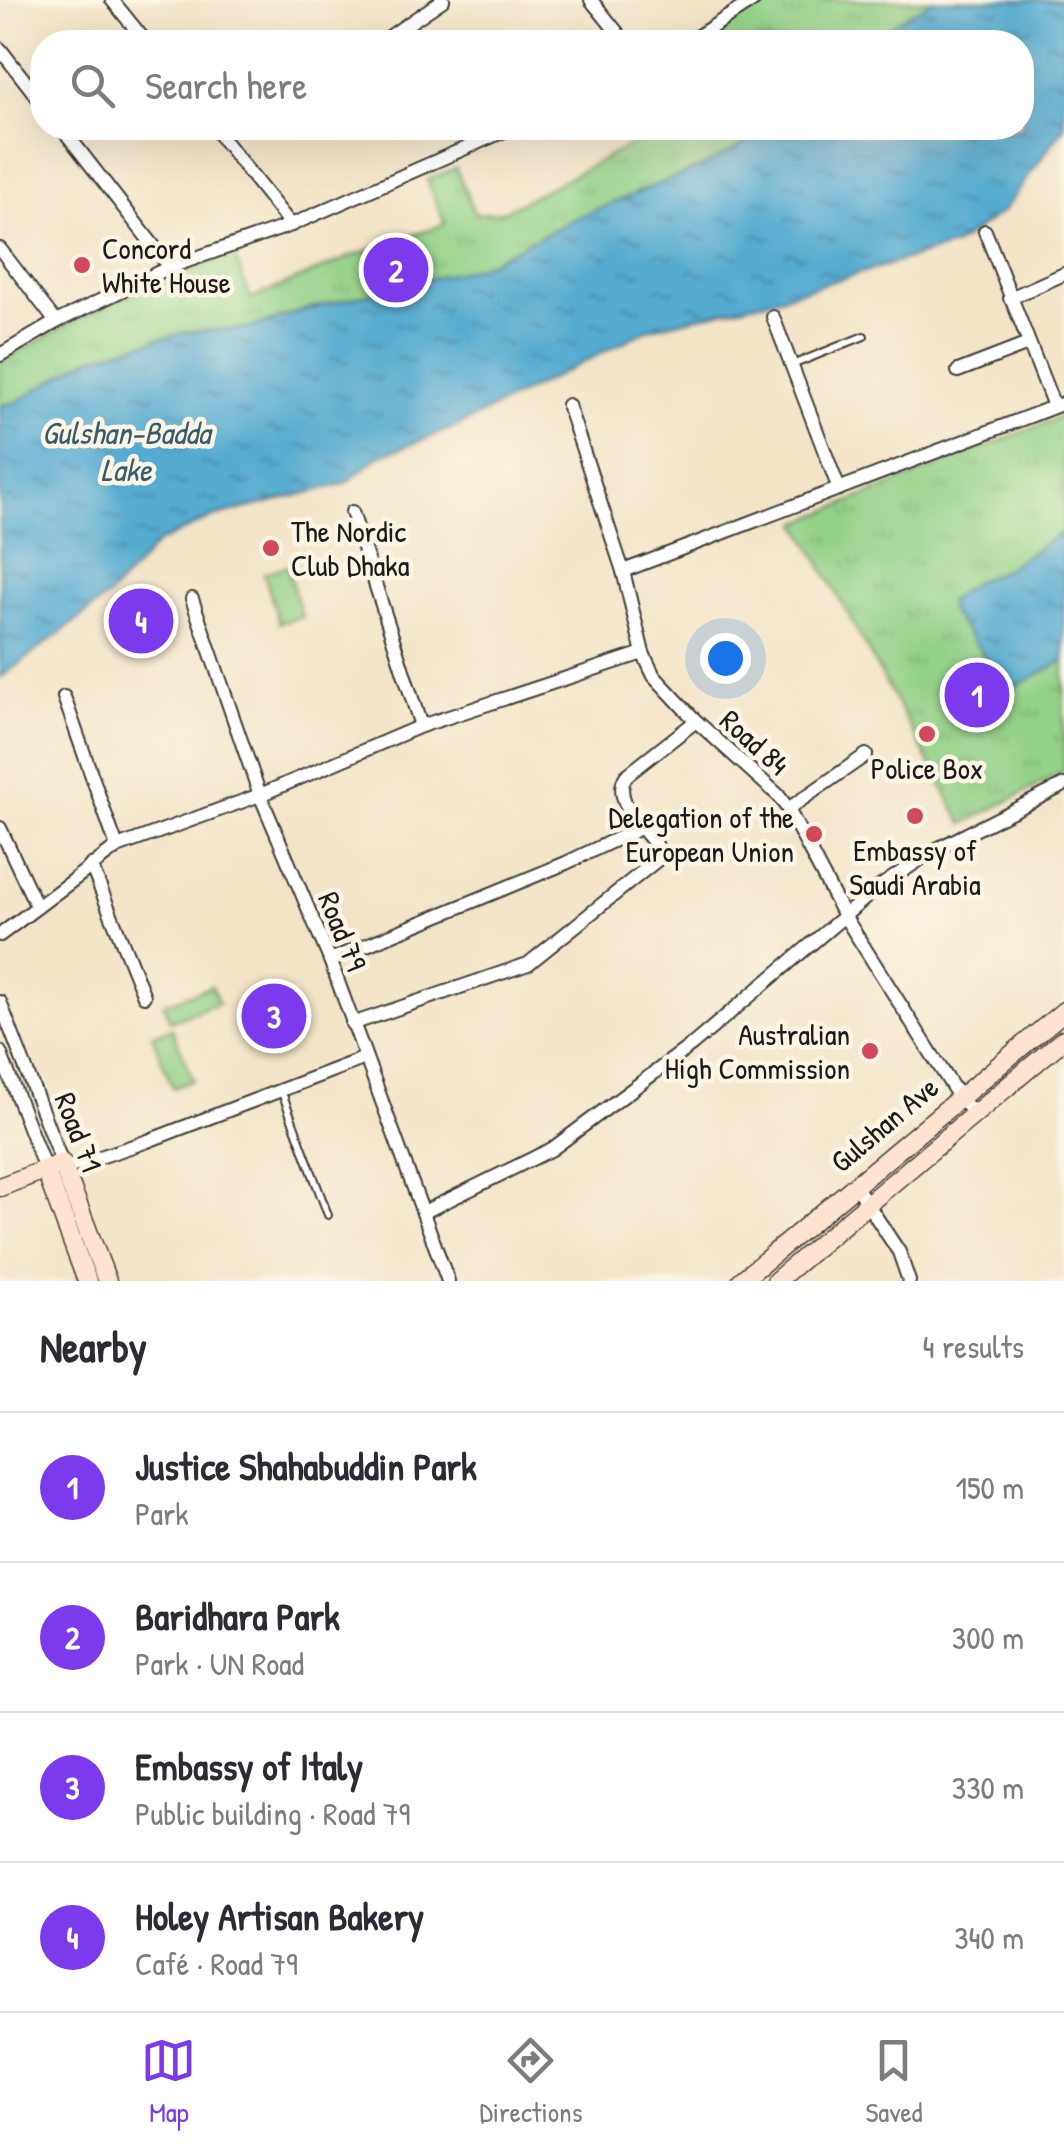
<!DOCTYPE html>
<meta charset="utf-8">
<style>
body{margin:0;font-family:"Patrick Hand",sans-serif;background:#f7f7f7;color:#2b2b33}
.you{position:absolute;left:725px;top:658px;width:35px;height:35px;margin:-25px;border:8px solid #fff;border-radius:50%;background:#1a73e8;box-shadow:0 0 0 15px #1a73e833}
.badge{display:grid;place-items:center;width:65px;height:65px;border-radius:50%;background:#7c3aed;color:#fff;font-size:32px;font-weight:700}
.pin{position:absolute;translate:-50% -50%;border:5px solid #fff;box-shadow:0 2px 10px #0006}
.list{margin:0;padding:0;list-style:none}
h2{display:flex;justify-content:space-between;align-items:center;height:130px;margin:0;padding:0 40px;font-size:42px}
h2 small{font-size:32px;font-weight:400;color:#7c7c81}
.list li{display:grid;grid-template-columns:65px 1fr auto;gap:30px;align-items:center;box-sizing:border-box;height:150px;padding:0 40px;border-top:2px solid #e1e1e2}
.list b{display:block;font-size:38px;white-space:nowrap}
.list p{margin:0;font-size:32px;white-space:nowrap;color:#7c7c81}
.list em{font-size:32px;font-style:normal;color:#7c7c81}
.icon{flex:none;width:55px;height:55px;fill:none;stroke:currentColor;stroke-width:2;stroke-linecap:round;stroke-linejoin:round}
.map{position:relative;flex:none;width:1064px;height:1281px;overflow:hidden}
.search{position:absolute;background:#fff;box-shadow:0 10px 40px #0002;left:30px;right:30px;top:30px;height:110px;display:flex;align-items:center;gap:25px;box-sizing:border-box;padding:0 35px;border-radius:40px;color:#7c7c81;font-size:38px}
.sheet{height:730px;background:#fff}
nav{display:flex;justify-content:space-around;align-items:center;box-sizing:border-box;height:140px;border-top:2px solid #e1e1e2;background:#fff;font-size:28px;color:#7c7c81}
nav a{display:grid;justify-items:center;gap:5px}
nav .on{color:#7c3aed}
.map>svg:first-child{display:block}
</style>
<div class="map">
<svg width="1064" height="1281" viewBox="0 0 1064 1281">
<defs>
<pattern id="park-tufts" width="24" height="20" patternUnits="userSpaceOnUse" patternTransform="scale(2.5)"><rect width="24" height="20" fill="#93d187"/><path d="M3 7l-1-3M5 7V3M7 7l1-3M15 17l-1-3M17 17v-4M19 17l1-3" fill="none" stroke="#7eb374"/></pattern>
<pattern id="water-ripples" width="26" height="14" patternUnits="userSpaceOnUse" patternTransform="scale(2.5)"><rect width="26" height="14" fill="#55abd1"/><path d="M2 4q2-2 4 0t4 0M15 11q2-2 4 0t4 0" fill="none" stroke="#468aa9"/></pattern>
</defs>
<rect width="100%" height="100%" fill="#fcf5e5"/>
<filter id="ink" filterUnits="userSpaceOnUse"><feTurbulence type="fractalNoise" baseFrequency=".01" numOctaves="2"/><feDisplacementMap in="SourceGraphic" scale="20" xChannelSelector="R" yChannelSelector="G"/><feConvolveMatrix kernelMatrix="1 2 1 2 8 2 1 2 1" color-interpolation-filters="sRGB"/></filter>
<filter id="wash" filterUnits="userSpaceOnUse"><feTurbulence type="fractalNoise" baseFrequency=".0048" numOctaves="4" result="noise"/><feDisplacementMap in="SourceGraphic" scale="40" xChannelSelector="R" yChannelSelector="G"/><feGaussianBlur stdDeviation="2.25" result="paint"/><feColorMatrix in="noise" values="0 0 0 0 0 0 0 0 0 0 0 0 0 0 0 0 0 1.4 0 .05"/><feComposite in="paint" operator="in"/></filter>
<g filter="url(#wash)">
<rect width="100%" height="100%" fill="#f2e4c7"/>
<!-- green -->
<g fill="#93d187" stroke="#587652" stroke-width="2.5">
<path d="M 287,566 L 302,617 L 279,623 L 264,573 Z"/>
<path d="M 212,986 L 218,1003 L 170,1021 L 163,1004 Z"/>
<path d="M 172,1028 L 193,1080 L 173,1088 L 152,1035 Z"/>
</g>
<!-- park -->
<g fill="url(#park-tufts)" stroke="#587652" stroke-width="2.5">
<path d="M 761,0 L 934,0 L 879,42 L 699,42 Z"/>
<path d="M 663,128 L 778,128 L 710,165 L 485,266 L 411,283 L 0,416 L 0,362 C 75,319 151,280 233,253 L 251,299 L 350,257 L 445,224 L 427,180 L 456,168 L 475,214 L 502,212 Z"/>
<path d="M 1064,415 L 1064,772 L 963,824 L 798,523 Z"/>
</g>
<!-- water -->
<g fill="url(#water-ripples)" stroke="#386476" stroke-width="2.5">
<path d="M 933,0 L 1064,0 L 1064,127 L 1004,210 L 955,245 L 769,300 L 651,328 L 456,427 L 379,456 L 346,483 L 213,517 L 159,542 L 109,596 L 0,678 L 0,406 L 16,402 L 92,357 L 185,332 L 250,328 L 311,308 L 481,266 L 578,217 L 706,165 L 773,128 L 1022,128 L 1022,42 L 874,42 L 895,23 Z"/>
<path d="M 1064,531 L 1064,661 L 1008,690 L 1000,690 L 992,684 L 983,654 L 949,610 L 949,600 L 978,580 L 1002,571 Z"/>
</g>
</g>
<g filter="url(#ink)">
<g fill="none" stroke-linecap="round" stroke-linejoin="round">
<!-- lane casing -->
<g stroke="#3c3a36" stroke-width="10">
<g id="lane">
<path d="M 792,365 L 864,336"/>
<path d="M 281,1090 L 328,1215"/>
</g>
</g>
<!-- street casing -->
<g stroke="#3c3a36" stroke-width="16">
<g id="street">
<path d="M 112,0 L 146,42"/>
<path d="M 591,0 L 625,42"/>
<path d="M 386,39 L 443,0"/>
<path d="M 689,42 L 754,0"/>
<path d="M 0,49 L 42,103"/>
<path d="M 62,128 L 170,267"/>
<path d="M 214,128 L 291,225"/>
<path d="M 985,231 L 1054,406"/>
<path d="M 0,249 L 56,322"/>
<path d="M 1010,298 L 1064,274"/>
<path d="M 773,317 L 839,489"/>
<path d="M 0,355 L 56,322 L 170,267 L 291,225 L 511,128"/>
<path d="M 958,371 L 1028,344"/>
<path d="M 568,405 L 623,571 L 643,653 L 654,676 L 696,721 L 778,795 L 788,809 L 843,914 L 959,1097 L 976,1115"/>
<path d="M 352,512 L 421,726"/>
<path d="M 623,571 L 1064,403"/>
<path d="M 192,599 L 260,795 L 330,960 L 448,1281"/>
<path d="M 64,697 L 117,847"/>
<path d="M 788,809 L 866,755"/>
<path d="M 0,828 L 37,907"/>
<path d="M 91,865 L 144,996"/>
<path d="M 0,935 L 117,847 L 260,795 L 421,726 L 643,653"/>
<path d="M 330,960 L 566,863 L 642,827"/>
<path d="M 0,1002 L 62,1163"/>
<path d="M 352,1024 L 528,964 L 657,860 L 660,854 L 657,846 C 643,828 611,799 626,776 L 696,721"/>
<path d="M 0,1052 L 45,1169"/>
<path d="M 64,1169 L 145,1142 L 365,1058"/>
<path d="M 855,1185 L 899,1252 L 909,1281"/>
<path d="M 424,1212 L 552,1149 L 693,1044 L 875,890 L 931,852 L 1064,785"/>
</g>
</g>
<!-- secondary casing -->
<g stroke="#3c3a36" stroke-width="21">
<g id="secondary">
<path d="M 45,1169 L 87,1281"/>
<path d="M 0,1187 L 62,1163 L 107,1281"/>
<path d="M 741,1281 L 1064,1011"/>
<path d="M 776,1281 L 1064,1039"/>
</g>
</g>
<!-- lane -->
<use href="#lane" stroke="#fff" stroke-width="6"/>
<!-- street -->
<use href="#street" stroke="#fff" stroke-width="12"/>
<!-- secondary -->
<use href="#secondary" stroke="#fee3d1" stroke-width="18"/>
</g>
</g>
<!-- markers -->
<g fill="#d1495b" stroke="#fcf5e5" stroke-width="4">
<circle cx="82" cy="265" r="10"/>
<circle cx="271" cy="548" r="10"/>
<circle cx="927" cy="734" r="10"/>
<circle cx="915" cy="816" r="10"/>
<circle cx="814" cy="834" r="10"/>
<circle cx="870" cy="1051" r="10"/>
</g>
<g text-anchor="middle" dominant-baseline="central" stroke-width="9" stroke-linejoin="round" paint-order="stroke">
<!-- poi labels -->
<g font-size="30" fill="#1c1c1c" stroke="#fcf5e5" text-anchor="start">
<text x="102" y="248">Concord<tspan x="102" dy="34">White House</tspan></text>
<text x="291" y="531">The Nordic<tspan x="291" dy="34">Club Dhaka</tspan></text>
<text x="927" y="768" text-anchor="middle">Police Box</text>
<text x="794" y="817" text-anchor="end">Delegation of the<tspan x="794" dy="34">European Union</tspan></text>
<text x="915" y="850" text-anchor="middle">Embassy of<tspan x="915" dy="34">Saudi Arabia</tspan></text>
<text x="850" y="1034" text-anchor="end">Australian<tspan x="850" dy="34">High Commission</tspan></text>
</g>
<!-- street labels -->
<g font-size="30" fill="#1c1c1c" stroke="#fcf5e5">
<text transform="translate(755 742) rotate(42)">Road 84</text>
<text transform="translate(343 931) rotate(68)">Road 79</text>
<text transform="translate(884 1124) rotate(-40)">Gulshan Ave</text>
<text transform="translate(79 1132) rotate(69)">Road 71</text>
</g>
<!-- water labels -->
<g font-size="32" font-style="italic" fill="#365c6d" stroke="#fcf5e5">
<text x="126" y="432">Gulshan-Badda<tspan x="126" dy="37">Lake</tspan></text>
</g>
</g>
</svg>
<div class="you"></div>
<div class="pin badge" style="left:977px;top:695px">1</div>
<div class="pin badge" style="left:396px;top:270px">2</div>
<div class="pin badge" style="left:274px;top:1016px">3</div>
<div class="pin badge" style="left:141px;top:621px">4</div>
<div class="search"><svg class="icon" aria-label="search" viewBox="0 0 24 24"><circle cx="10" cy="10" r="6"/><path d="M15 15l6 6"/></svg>Search here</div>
</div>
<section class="sheet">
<h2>Nearby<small>4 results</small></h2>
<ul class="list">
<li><span class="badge">1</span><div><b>Justice Shahabuddin Park</b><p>Park</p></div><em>150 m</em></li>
<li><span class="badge">2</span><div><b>Baridhara Park</b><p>Park · UN Road</p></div><em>300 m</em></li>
<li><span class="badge">3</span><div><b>Embassy of Italy</b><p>Public building · Road 79</p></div><em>330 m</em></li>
<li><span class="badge">4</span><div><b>Holey Artisan Bakery</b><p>Café · Road 79</p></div><em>340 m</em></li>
</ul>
</section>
<nav>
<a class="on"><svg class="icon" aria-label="map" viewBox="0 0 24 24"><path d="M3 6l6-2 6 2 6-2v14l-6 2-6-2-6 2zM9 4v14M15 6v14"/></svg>Map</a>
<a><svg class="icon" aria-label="directions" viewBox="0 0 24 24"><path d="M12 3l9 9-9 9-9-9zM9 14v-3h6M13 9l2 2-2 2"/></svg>Directions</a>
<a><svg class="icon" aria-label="saved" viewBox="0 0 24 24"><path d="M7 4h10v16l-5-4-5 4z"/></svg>Saved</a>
</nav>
